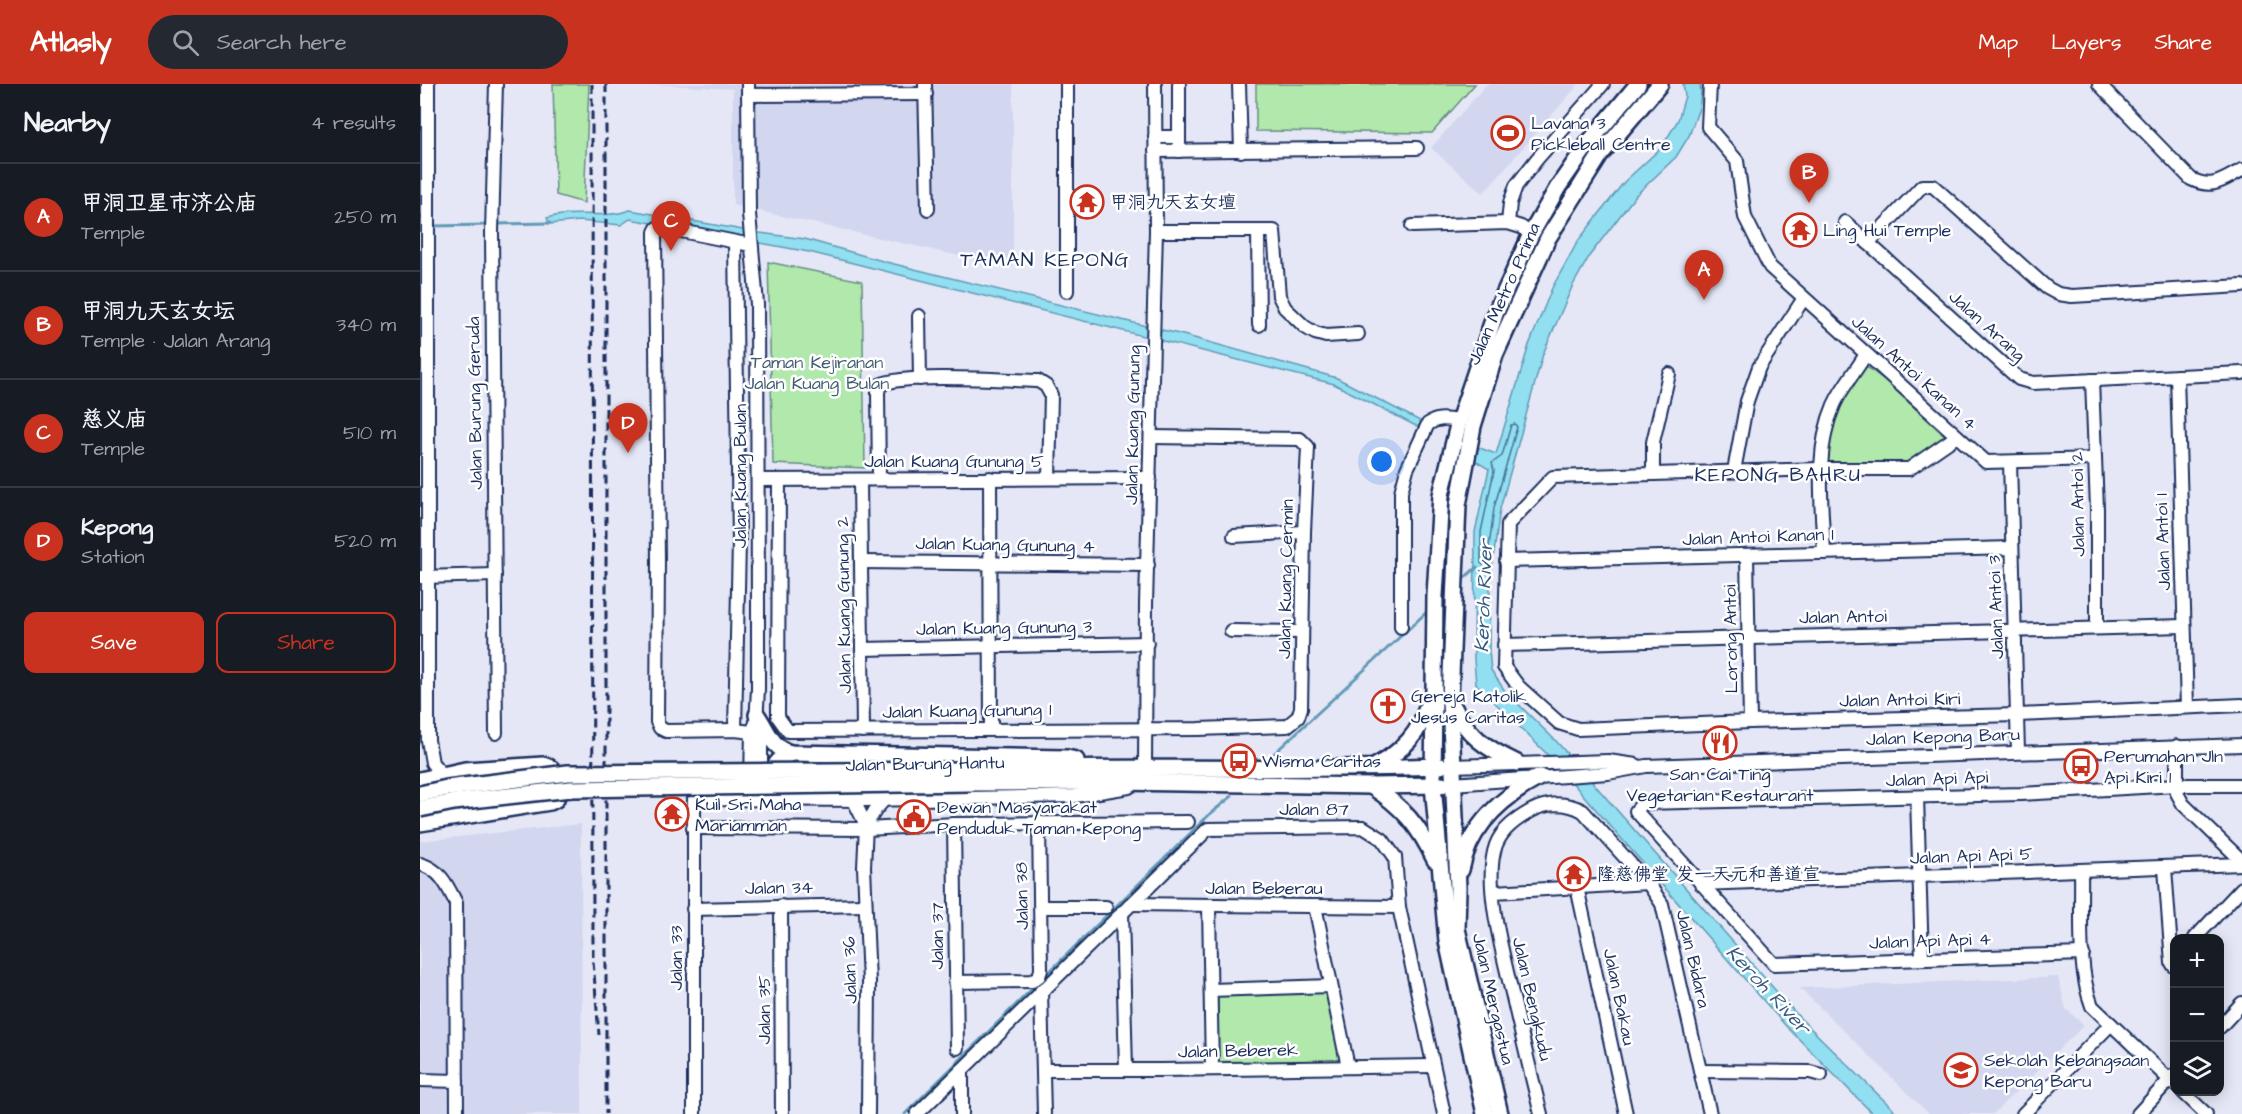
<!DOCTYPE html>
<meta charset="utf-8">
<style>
body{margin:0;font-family:"Architects Daughter","LXGW WenKai TC",sans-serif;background:#242831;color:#f1f3f6}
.controls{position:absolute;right:18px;bottom:18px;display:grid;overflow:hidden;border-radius:12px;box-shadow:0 3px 15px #0003}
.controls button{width:54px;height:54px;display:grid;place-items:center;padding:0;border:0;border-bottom:2px solid #363941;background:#171b24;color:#f1f3f6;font:30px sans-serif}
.you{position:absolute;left:962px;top:378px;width:21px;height:21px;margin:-15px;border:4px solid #fff;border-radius:50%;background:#1a73e8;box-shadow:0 0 0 9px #1a73e833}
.badge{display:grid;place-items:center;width:39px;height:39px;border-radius:50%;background:#c8321e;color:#fff;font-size:20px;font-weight:700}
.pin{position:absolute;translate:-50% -50px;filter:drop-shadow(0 2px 3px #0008)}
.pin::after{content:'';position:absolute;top:32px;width:21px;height:18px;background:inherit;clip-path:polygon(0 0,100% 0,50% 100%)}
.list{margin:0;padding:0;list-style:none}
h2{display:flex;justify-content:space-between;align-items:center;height:78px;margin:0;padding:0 24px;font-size:26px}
h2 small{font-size:20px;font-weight:400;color:#9ea1a6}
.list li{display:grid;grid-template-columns:39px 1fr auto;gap:18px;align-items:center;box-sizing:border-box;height:108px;padding:0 24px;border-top:2px solid #363941}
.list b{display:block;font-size:22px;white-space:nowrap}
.list p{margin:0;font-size:20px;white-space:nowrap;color:#9ea1a6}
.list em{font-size:20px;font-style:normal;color:#9ea1a6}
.actions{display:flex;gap:12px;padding:18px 24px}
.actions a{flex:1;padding:14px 0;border:2px solid #c8321e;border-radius:12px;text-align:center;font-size:21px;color:#c8321e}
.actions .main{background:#c8321e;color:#fff}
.icon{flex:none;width:33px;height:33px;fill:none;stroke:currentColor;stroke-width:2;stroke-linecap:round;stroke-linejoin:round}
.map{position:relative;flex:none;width:1822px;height:1030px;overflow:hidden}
header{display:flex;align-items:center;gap:36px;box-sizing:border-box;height:84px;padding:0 30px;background:#c8321e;color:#fff}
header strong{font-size:28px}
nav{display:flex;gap:33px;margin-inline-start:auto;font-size:21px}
.search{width:420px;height:54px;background:#242831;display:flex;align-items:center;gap:15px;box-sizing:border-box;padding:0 21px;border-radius:33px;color:#9ea1a6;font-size:22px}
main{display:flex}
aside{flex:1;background:#171b24}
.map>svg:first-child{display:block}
</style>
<header>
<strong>Atlasly</strong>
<div class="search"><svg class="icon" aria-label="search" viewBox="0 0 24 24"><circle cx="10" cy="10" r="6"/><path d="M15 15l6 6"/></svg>Search here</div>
<nav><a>Map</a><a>Layers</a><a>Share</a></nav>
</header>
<main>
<aside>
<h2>Nearby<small>4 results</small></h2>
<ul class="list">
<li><span class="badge">A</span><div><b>甲洞卫星市济公庙</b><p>Temple</p></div><em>250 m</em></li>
<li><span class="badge">B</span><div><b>甲洞九天玄女坛</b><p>Temple · Jalan Arang</p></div><em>340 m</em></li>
<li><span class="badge">C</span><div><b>慈义庙</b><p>Temple</p></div><em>510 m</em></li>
<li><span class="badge">D</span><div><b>Kepong</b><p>Station</p></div><em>520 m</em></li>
</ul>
<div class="actions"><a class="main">Save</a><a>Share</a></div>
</aside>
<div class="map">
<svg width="1822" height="1030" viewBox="0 0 1822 1030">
<rect width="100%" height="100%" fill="#e5e7f6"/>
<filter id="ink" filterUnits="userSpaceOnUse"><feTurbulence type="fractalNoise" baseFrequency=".0167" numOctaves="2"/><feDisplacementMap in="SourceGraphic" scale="12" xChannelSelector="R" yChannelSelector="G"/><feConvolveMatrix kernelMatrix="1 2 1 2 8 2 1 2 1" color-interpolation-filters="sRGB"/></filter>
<g filter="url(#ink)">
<!-- built -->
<g fill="#d2d6ef">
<path d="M 232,0 L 593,0 L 593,184 L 313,121 L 313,5 Z"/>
<path d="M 1067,0 L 1159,0 L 1063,109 L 1011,64 Z"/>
<path d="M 161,740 L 162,1030 L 0,1030 L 0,757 Z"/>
<path d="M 1638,893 L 1646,925 L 1664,941 L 1573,1030 L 1509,1030 L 1380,904 Z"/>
</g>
<!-- green -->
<g fill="#b1e8ab" stroke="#668c84" stroke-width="1.5">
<path d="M 133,0 L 169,0 L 164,119 L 136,111 Z"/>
<path d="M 836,0 L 1055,0 L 1012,49 L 836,47 Z"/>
<path d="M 348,178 L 442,197 L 445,384 L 353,380 Z"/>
<path d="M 1441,279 L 1466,297 L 1530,357 L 1489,385 L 1400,385 L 1410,333 Z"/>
<path d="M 906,907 L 921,976 L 797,980 L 798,912 Z"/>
</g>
<!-- water -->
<g fill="#91dff0" stroke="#6299b6" stroke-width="1.5">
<path d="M 1263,0 L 1280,0 L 1281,9 L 1279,24 L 1269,52 L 1256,73 L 1216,111 L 1170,171 L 1152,203 L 1123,270 L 1080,425 L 1070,499 L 1069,566 L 1071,586 L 1085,607 L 1137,658 L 1379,933 L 1478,1030 L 1453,1030 L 1365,941 L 1128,671 L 1056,600 L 1054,576 L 1055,448 L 1069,385 L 1052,375 L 1057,363 L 1076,370 L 1109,261 L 1132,204 L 1158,157 L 1204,98 L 1242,63 L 1258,36 L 1265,12 Z"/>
<path d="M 210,126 L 340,149 L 385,155 L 466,178 L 767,252 L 917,294 L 1002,338 L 998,343 L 914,300 L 389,168 L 210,135 L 201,141 L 160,137 L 130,140 L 127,134 C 154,125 184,136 210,126 Z"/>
</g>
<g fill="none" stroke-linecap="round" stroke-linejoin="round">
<!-- shore -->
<path stroke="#4a7598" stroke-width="1.5" d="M 1095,340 L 1097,343 L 1074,424 L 1067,479 L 1063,481 L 1061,479 L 1061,448 L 1074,387 L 1072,379 L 1082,372 L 1091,341 Z"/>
<!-- stream -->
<g stroke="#6299b6" stroke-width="3">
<path d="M 77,140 L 130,139"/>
<path d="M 11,142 L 70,141"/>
<path d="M 1041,497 L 1057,483"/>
<path d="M 848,675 L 1010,525"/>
<path d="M 623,894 L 790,730 L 812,712"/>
<path d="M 485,1030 L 616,901"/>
</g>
<!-- minor casing -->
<g stroke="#1b2f5e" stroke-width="16">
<g id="minor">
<path d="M 8,0 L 8,656 L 12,679 L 22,690"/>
<path d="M 328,0 L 329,130 L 337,220 L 338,519 L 338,605 L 336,639 L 332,648 L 331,696"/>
<path d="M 505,0 L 508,125"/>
<path d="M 759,0 L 759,67"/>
<path d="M 819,0 L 821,67"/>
<path d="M 1290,0 L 1288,43 L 1317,77 L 1325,133 L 1350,183 L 1566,378 L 1675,375"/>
<path d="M 1679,0 L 1771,95 C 1793,106 1802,96 1822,86"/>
<path d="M 328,11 L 506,10"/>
<path d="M 735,53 L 759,53"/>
<path d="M 735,67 L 997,64"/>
<path d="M 1425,138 L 1599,295 L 1613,299 L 1822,289"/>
<path d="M 1088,139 L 1090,119 L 1096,102 L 1117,75 L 1183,0"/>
<path d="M 992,142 L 1088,139 L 1101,143 L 1111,150"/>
<path d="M 736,147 L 854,147 L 859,212 L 865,224 L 885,243 L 895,249 L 906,252 L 938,250"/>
<path d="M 838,147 L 839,241"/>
<path d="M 1448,159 L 1502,102 L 1513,102 L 1627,204 L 1638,210 L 1652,212 L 1822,202"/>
<path d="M 331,161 L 241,143 L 237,144 L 235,148 L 238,478 L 237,638 L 240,644 L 246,647 L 315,646 L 340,649"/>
<path d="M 647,207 L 647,0"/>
<path d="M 499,232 L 500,295"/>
<path d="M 1757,292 L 1767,623"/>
<path d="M 1672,296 L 1677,425 L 1677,543"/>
<path d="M 1537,352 L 1489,385 L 1400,385 L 1133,393 L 1088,440 L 1084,583 L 1099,603 L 1139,639 L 1158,645 L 1330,638 L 1597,631 L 1822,621"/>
<path d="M 1590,378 L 1598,668"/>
<path d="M 1314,387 L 1327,317 L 1339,283 L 1384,214"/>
<path d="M 1233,390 L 1233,358 L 1249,290"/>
<path d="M 570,394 L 571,645"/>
<path d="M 459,395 L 458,308 L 460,301 C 484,289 586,296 618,297 L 626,302 L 631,311 L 629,394"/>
<path d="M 338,396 L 730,394"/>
<path d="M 359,396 L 358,633 L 368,647 L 778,645 L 867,642 L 878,633 L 881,624 L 884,448 L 888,363 L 880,355 L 731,353"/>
<path d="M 440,396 L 443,647"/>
<path d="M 814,452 L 884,448"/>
<path d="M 1404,469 C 1402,420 1394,367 1414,321 C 1422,303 1436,287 1446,270"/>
<path d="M 1327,471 L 1330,638"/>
<path d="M 1086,477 L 1592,464"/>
<path d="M 441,478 L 728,481"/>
<path d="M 1,493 L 75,491"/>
<path d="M 981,543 L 981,408 L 987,385 L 1008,340 C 1018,333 1027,335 1039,337"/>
<path d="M 811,547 L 882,548"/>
<path d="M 1084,561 L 1763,542"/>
<path d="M 442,565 L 727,559"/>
<path d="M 337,641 L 341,649 L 341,695"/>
<path d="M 315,646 L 319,458 L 315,158"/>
<path d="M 76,649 L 72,148 L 76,0"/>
<path d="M 1757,662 L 1757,709 L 1763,720 L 1822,777"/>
<path d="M 1031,682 L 1188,677 L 1216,681"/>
<path d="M 725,683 L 726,520 L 736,147 L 735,0"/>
<path d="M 1032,700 L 1188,689 L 1226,682 L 1822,661"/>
<path d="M 1497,713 L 1502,875"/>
<path d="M 433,715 L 446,741 L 444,783 L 449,898 L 448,1030"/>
<path d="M 534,740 L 537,964"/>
<path d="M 446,741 L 456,725 L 465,715"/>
<path d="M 273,744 L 447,745 L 534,740 L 768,738"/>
<path d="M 0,780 C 21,786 27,801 36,819 L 37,1030"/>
<path d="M 1745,784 L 1752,879 L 1754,882"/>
<path d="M 1661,787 C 1662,829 1657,884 1672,922 L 1754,1000"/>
<path d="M 1281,800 L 1822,780"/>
<path d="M 1157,803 L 1206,1030"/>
<path d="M 1074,808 L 1228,799"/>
<path d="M 710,820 L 979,823"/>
<path d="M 361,822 L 362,1030"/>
<path d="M 789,822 L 792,985"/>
<path d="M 895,822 L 928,983"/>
<path d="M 621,823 L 686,823"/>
<path d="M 273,825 L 445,821"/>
<path d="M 702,828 L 706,986"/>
<path d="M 1775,854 L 1822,804"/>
<path d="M 1663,870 L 1354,880 L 1216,727 L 1223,719 L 1601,710 L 1757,701 L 1822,701"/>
<path d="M 535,898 L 612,897 L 619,892 L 621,886 L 619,738"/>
<path d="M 791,906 L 911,902"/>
<path d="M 621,907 L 624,1030"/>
<path d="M 1800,943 L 1822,919"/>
<path d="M 624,986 L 742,986 L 1013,982"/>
<path d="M 1280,987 L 1390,988 L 1401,991"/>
<path d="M 0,996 L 37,997"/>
<path d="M 1763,1008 L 1786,1030"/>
<path d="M 274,1030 L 274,715 L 445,716 L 655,712 L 709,703"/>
<path d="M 497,1030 L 788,745 L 943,743 L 962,755 L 975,773 L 979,823 L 1024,1030"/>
<path d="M 542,1030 L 542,986"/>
<path d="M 1121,1030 C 1110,987 1100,944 1090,901 C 1082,866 1063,796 1076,761 C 1082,745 1097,735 1111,727 C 1127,718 1147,718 1163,727 L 1228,799 L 1242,820 L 1290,1030"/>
<path d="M 1603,1030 L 1691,940"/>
<path d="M 1718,1030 L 1754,991"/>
</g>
</g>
<!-- major casing -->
<g stroke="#1b2f5e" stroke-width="20">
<g id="major">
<path d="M 1032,620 C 1047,652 1066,664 1097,679"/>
<path d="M 337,631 C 347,645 352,665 371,669 L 647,674 L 656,676"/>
<path d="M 371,669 C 343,682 354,701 373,715"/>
<path d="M 956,682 C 982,667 1000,650 1008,620"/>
<path d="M 550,686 C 707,681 864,688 1021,682"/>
<path d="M 0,696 L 45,686 L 123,681 C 139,685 141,700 136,715 L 130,718 L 0,739"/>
<path d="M 551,699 L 697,698 L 951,702 L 1022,701"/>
<path d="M 951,702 C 983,723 999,742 1015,776"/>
<path d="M 1041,786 C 1049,742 1082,713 1120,693"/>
<path d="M 1065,1030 L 1027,857 L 1013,701 L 1015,512 L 1021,411 L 1039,337 L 1075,230 L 1111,150 L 1138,103 L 1167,61 L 1218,0"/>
<path d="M 1080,1030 L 1037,845 L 1038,804 L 1030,615 L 1038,421 L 1053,342 L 1075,271 L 1128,154 L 1181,70 L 1240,0"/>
</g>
</g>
<!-- minor -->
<use href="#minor" stroke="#fff" stroke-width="12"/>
<!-- major -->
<use href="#major" stroke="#fff" stroke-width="15"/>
<!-- rail -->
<g stroke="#1b2f5e" stroke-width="3" stroke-dasharray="9 4.5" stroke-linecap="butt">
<path d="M 172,0 L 173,877 L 179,951"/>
<path d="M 186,0 L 186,1030"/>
</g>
<!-- major-bridge casing -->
<g stroke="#1b2f5e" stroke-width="20" stroke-linecap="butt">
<g id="major-bridge">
<path d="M 0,710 L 27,704 L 148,689 L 550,686"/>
<path d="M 0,725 L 34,718 L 151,705 L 551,699"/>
</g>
</g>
<!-- major-bridge -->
<use href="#major-bridge" stroke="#fff" stroke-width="15"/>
</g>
</g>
<!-- icons -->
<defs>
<g id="stadium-ring" transform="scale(1.725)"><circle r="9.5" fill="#fff" stroke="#c8321e" stroke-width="1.5"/><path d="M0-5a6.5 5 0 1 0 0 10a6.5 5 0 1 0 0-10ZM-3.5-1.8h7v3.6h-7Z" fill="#c8321e"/></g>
<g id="temple-ring" transform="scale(1.725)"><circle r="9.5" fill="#fff" stroke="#c8321e" stroke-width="1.5"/><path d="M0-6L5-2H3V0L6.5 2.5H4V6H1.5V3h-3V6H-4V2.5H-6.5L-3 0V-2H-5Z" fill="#c8321e"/></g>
<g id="church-ring" transform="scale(1.725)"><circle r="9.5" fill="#fff" stroke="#c8321e" stroke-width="1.5"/><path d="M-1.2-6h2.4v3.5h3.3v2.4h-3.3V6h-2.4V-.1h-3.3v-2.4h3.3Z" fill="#c8321e"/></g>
<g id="restaurant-ring" transform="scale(1.725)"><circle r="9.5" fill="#fff" stroke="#c8321e" stroke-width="1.5"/><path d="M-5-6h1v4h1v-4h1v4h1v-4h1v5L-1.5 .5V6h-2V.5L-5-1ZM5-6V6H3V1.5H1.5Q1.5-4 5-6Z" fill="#c8321e"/></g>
<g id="bus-ring" transform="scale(1.725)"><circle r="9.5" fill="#fff" stroke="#c8321e" stroke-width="1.5"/><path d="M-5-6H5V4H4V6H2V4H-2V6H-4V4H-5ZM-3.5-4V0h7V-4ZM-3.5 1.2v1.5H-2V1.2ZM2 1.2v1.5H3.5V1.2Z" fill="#c8321e"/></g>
<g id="civic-ring" transform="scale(1.725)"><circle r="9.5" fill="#fff" stroke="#c8321e" stroke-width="1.5"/><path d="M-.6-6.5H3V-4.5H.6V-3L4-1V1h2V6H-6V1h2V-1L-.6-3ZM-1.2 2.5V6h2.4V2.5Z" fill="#c8321e"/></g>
<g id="school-ring" transform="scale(1.725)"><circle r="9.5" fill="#fff" stroke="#c8321e" stroke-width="1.5"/><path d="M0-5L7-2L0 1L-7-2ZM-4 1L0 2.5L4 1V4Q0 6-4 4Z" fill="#c8321e"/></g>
</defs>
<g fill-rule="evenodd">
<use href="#stadium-ring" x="1088" y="49"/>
<use href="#temple-ring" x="667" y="118"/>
<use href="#temple-ring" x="1380" y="146"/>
<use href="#church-ring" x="968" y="622"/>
<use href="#restaurant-ring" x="1300" y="659"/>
<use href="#bus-ring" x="819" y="677"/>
<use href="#bus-ring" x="1661" y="682"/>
<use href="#temple-ring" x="252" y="730"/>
<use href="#civic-ring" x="494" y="733"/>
<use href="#temple-ring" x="1154" y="790"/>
<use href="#school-ring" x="1541" y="986"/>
</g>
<g text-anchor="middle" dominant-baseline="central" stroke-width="5" stroke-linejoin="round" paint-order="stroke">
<!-- poi labels -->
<g font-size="18" fill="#1b2f5e" stroke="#fff" text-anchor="start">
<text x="1111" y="39">Lavana 3<tspan x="1111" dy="21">Pickleball Centre</tspan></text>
<text x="690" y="118">甲洞九天玄女壇</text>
<text x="1403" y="146">Ling Hui Temple</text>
<text x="991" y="612">Gereja Katolik<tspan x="991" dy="21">Jesus Caritas</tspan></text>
<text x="1684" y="672">Perumahan Jln<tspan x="1684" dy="21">Api Kiri 1</tspan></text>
<text x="842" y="677">Wisma Caritas</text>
<text x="1300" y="690" text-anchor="middle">San Cai Ting<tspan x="1300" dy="21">Vegetarian Restaurant</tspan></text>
<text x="275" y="720">Kuil Sri Maha<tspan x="275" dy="21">Mariamman</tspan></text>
<text x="517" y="723">Dewan Masyarakat<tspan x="517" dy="21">Penduduk Taman Kepong</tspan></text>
<text x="1177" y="790">隆慈佛堂 发一天元和善道宣</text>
<text x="1564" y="976">Sekolah Kebangsaan<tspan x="1564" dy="21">Kepong Baru</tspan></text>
</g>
<!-- street labels -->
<g font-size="18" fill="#1b2f5e" stroke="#fff">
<text transform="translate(1084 210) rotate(-66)">Jalan Metro Prima</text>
<text transform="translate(1567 242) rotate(42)">Jalan Arang</text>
<text transform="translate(1494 289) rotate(42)">Jalan Antoi Kanan 4</text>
<text transform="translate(55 319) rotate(-91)">Jalan Burung Geruda</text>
<text transform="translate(713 341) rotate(-89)">Jalan Kuang Gunung</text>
<text x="534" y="377">Jalan Kuang Gunung 5</text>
<text transform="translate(320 392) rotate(-90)">Jalan Kuang Bulan</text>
<text transform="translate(1658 420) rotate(-91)">Jalan Antoi 2</text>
<text transform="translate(1338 453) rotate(-2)">Jalan Antoi Kanan 1</text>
<text transform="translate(1743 458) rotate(-92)">Jalan Antoi 1</text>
<text transform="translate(585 461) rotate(1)">Jalan Kuang Gunung 4</text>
<text transform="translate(866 495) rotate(-89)">Jalan Kuang Cermin</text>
<text transform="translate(424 521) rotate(-91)">Jalan Kuang Gunung 2</text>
<text transform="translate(1576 523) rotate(-92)">Jalan Antoi 3</text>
<text transform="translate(1423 533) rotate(-1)">Jalan Antoi</text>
<text transform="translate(584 544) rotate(-1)">Jalan Kuang Gunung 3</text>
<text transform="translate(1311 555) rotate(-91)">Lorong Antoi</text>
<text transform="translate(1480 616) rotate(-1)">Jalan Antoi Kiri</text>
<text transform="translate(547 627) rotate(-1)">Jalan Kuang Gunung 1</text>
<text transform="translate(1523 653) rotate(-2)">Jalan Kepong Baru</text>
<text transform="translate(505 680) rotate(-1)">Jalan Burung Hantu</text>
<text transform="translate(1517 695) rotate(-2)">Jalan Api Api</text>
<text x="894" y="725">Jalan 87</text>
<text transform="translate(1551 772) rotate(-2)">Jalan Api Api 5</text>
<text transform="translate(359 804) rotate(-1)">Jalan 34</text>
<text x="844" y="804">Jalan Beberau</text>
<text transform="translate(602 812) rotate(-91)">Jalan 38</text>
<text transform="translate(517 852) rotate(-90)">Jalan 37</text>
<text transform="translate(1510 857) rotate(-2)">Jalan Api Api 4</text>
<text transform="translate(256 874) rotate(-90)">Jalan 33</text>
<text transform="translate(1273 875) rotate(77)">Jalan Bidara</text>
<text transform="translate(430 886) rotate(-92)">Jalan 36</text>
<text transform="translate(1199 913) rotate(78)">Jalan Bakau</text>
<text transform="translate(1073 915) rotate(77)">Jalan Mergastua</text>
<text transform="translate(1112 915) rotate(77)">Jalan Bengkudu</text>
<text transform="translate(344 926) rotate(-90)">Jalan 35</text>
<text transform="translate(818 967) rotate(-1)">Jalan Beberek</text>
</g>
<!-- park labels -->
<g font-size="18" fill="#405d71" stroke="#fff">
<text x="397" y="278">Taman Kejiranan<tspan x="397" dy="21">Jalan Kuang Bulan</tspan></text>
</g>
<!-- neighbourhood labels -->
<g font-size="20" letter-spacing="1.5" fill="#1b2f5e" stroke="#fff">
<text x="625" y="176">TAMAN KEPONG</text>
<text x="1358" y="391">KEPONG BAHRU</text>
</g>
<!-- water labels -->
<g font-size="20" font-style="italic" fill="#385b82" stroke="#fff">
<text transform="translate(1064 512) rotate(-88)">Keroh River</text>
<text transform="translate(1348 906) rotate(47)">Keroh River</text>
</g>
</g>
</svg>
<div class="controls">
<button>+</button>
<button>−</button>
<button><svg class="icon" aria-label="layers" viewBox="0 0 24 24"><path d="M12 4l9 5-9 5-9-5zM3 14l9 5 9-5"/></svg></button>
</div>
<div class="you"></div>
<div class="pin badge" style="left:1284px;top:216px">A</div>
<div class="pin badge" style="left:1389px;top:119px">B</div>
<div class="pin badge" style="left:251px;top:167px">C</div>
<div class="pin badge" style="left:208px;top:369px">D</div>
</div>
</main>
